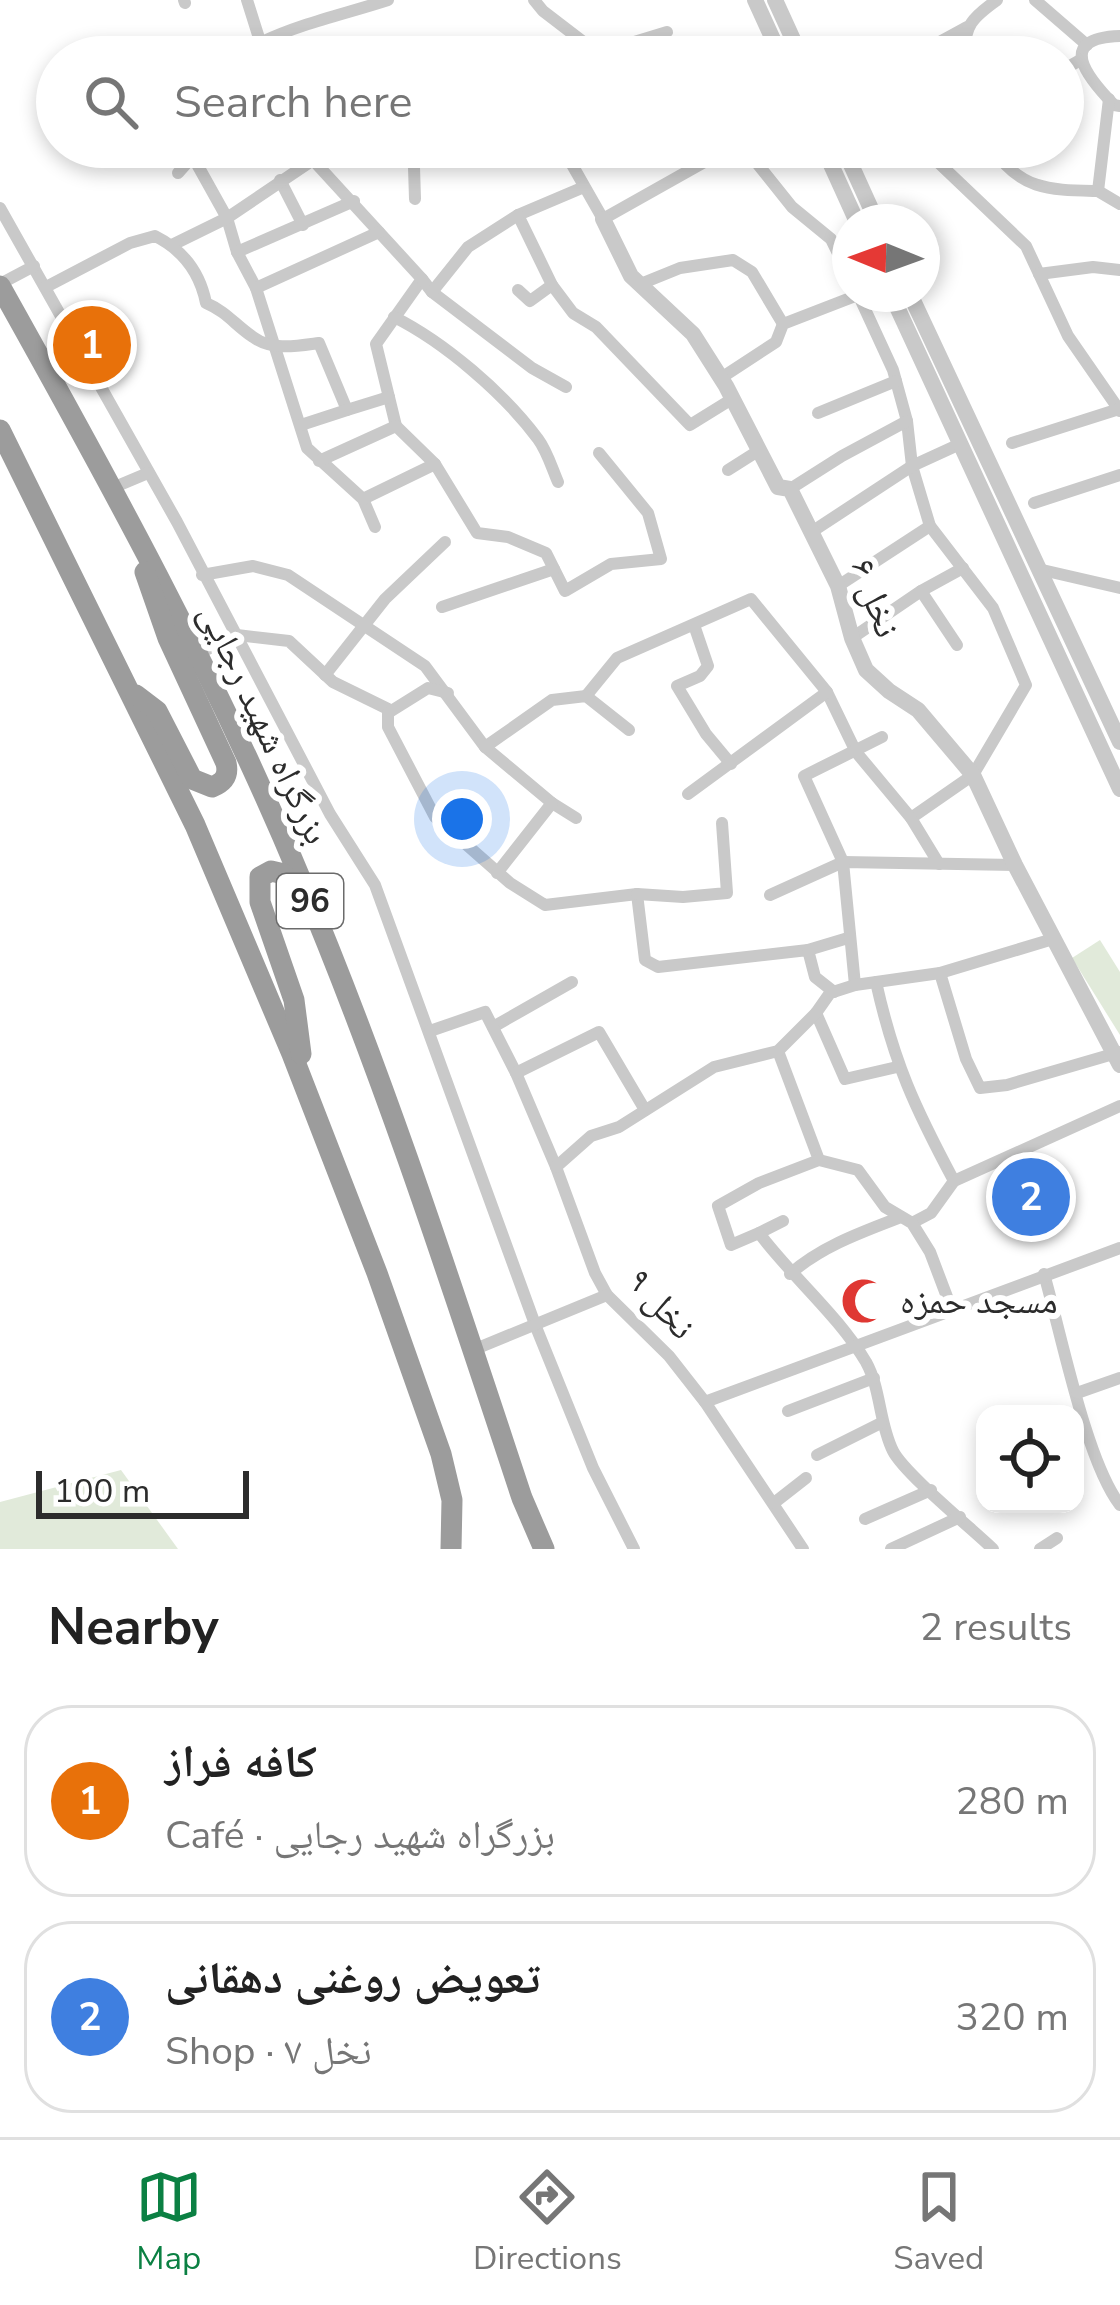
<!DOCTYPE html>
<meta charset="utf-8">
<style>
body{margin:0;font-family:"Nunito Sans","Noto Naskh Arabic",sans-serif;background:#f2f2f2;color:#222}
.controls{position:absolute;right:36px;bottom:36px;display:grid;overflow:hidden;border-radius:24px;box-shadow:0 6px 18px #0003}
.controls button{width:108px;height:108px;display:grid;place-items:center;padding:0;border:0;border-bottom:3px solid #e0e0e0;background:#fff;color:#222;font:60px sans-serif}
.compass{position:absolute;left:832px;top:204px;width:108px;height:108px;border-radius:50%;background:#fff;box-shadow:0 6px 18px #0003;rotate:271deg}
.scale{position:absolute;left:36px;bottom:30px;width:213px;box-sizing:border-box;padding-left:12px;border:6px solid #2c2c2c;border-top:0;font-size:33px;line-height:42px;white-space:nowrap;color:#2c2c2c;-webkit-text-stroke:9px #fff;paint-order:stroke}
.you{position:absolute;left:462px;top:819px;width:42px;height:42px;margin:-30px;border:9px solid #fff;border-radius:50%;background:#1a73e8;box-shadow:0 0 0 18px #1a73e833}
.badge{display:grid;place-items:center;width:78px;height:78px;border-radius:50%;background:#0b8043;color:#fff;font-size:39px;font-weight:700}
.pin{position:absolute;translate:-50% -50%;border:6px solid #fff;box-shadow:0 3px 12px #0006}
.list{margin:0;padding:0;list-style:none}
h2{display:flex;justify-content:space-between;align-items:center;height:156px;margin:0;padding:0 48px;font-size:51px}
h2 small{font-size:39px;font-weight:400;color:#767676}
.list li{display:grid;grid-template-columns:78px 1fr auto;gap:36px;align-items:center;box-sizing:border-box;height:192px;margin:0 24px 24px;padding:0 24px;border:3px solid #e0e0e0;border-radius:48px}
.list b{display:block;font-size:45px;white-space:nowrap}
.list p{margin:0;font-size:39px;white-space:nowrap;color:#767676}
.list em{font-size:39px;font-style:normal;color:#767676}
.icon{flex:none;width:66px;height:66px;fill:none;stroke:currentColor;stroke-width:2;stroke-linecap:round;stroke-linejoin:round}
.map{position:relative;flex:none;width:1120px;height:1549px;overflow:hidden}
.search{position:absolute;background:#fff;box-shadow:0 6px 18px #0003;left:36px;right:36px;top:36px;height:132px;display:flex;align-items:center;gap:30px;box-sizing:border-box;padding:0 42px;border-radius:66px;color:#767676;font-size:45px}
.sheet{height:588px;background:#fff}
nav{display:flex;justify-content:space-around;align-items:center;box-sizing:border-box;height:168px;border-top:3px solid #e0e0e0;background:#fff;font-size:33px;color:#767676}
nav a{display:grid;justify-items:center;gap:6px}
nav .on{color:#0b8043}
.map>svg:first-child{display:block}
</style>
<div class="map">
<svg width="1120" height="1549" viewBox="0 0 1120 1549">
<rect width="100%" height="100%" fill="#fff"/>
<!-- green -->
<g fill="#e1eada">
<path d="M 1100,940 L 1120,972 L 1120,1035 L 1072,958 Z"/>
<path d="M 121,1470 L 178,1549 L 0,1549 L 0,1502 Z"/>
</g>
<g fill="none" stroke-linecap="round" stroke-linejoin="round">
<!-- minor -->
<g stroke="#c9c9c9" stroke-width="12">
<path d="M 184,0 L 185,3"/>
<path d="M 247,0 L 265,57"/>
<path d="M 534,0 L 543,11 L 603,57"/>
<path d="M 1035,0 L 1087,45"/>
<path d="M 1120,36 C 1054,38 1088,78 1114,105 L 1120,106"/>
<path d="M 262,42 C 302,23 345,14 388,0"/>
<path d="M 797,46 L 819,47 L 832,57"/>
<path d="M 914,56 L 967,27"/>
<path d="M 616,57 L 631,43 L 667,32"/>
<path d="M 965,57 C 963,26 973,17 997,0"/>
<path d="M 1063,70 L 1082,59"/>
<path d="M 326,147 L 313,160 L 422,279 L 376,344 L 396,426"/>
<path d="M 562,147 L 603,219 L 731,147"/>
<path d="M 744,147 L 792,207 L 831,239 L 850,278"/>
<path d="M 922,147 L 1026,246 L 1068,336 L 1120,411"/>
<path d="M 992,147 C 1020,191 1051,190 1098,191 L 1109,99"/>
<path d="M 193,157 L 227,218 L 237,252 L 256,288 L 307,448 L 363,499 L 375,527"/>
<path d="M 178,173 L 201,147"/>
<path d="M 280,180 L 303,225"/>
<path d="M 1098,191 L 1120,204"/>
<path d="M 415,199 L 414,167 L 420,147"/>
<path d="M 0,208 L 177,522 L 330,814 L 375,885 L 536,1327 L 593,1468 L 634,1549"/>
<path d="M 172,245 L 227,218 L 313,160 L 297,147"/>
<path d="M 237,252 L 354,201"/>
<path d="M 1039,274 L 1093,267 L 1120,270"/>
<path d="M 422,279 L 432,292 L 532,368 L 566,387"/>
<path d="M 643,283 L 680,268 L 733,260 L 752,272 L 783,324"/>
<path d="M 0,284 L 34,266"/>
<path d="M 552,285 L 573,313 L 596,327 L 690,425 L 732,399"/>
<path d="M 46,287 L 130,243 L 155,236 C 183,250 200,273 206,303 C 227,312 235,325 253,337 C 272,351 297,346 319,343 L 347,410 L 389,397"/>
<path d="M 256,288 L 379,232"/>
<path d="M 518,290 L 530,301 L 552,285 L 518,215 L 584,187"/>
<path d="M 432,292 L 468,247 L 518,215"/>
<path d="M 858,294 L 893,370 L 907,421 L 912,466 L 930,526 L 993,608 L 1026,685 L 973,775 L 911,818"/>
<path d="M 394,317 C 444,342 504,393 538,439 C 547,451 552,468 558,482"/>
<path d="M 721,378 L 776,342 L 783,324 L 858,295"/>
<path d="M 818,413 L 896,381"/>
<path d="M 301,425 L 347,410"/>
<path d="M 1012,443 L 1119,409"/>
<path d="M 319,461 L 396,426 L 435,464 L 477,533 L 508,537 L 546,553 L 565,591 L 611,564 L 661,559 L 648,513 L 599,453"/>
<path d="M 728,470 L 758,451"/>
<path d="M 110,489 L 148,473"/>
<path d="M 790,489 L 842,456 L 907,421"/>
<path d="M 363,499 L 435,464"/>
<path d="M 1034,503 L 1120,475"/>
<path d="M 813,531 L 912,466 L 960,444"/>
<path d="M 1038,569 L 1120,588"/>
<path d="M 202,575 L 253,566 L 288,575 L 425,666 L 485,747 L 552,803 L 576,818"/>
<path d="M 838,586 L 930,526"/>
<path d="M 921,591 L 957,645"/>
<path d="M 442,607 L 554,569"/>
<path d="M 694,625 L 708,666 L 700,676 L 677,686 L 706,734 L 731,764"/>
<path d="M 852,638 L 921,591 L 963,568"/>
<path d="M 197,654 L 237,635 L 289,641 L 333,682 L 388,709 L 388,727 L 435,817 L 510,883 L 545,905 L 637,894 L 645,960 L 658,967 L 808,950 L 815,977 L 834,992"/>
<path d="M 325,675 L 385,599 L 445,542"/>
<path d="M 586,696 L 617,658 L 751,599 L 827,692 L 856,752 L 911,818 L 939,864"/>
<path d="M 388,713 L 428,688 L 448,693"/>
<path d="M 485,747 L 552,700 L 586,696 L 629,730"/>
<path d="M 688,794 L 827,692"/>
<path d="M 497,873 L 552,803"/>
<path d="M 637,894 L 683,897 L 727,893 L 722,823"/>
<path d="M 770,895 L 843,862 L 1015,865"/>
<path d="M 808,950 L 848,938"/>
<path d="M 940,973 L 966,1059 L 980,1088 L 1007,1085 L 1120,1052"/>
<path d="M 876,982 C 894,1063 915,1108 954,1181 L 931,1213 L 912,1223"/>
<path d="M 855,985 L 843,862 L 804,776 L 882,737"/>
<path d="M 816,1013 L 845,1079 L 897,1067"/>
<path d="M 493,1027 L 572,982"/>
<path d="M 430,1031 L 485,1012 L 516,1073 L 556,1167 L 595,1273 L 607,1295 L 669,1356 L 705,1402 L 803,1549"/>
<path d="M 778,1051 L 819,1160"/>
<path d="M 516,1073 L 599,1032 L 645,1110"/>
<path d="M 556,1167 L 591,1136 L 619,1127 L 714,1067 L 778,1051 L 816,1013 L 830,993 L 855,985 L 940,973 L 1053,939"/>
<path d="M 954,1181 L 1120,1106"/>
<path d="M 759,1233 L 783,1221"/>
<path d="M 790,1274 C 822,1246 862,1232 901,1217"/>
<path d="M 1044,1274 C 1061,1333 1086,1461 1120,1505"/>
<path d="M 952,1310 L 930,1252 L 912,1223 L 885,1207 L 858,1170 L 819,1160 L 759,1183 L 718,1206 L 731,1245 L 759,1233 C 793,1278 838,1315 866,1362 C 881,1389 879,1423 893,1451 C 904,1473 971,1528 993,1549"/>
<path d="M 473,1350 L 607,1295"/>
<path d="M 1077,1393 L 1120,1378"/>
<path d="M 705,1402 L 1120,1248"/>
<path d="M 788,1411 L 874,1378"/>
<path d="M 817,1455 L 881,1423"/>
<path d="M 774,1503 L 806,1478"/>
<path d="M 865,1519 L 931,1490"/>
<path d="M 891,1549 L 960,1517"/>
<path d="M 1040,1549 L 1057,1538"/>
</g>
<!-- tertiary -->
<g stroke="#c9c9c9" stroke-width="16">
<path d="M 755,0 L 781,57"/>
<path d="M 775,0 L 801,57"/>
<path d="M 823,147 L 857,222"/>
<path d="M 843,147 L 877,222"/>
<path d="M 603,219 L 631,276 L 693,334 L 726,386 L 778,487 L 790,489 L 838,586 L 852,638 L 866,670 L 889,691 L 918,710 L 973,775 L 1015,865 L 1120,1065"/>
<path d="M 891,294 L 1120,789"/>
<path d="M 910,294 L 1120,742"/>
</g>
<!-- trunk -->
<g stroke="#9c9c9c" stroke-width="21">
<path d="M 0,286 C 108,479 216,675 301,880 C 386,1082 453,1290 522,1498 L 544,1549"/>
<path d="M 0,430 L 195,825 L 292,1054 L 377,1273 L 441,1454 L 452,1500 L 451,1549"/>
<path d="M 136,695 L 157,711 L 192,779 L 212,787 C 224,782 229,776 226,763 L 168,638 L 145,572"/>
<path d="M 295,894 L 284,874 L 271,871 L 260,877 L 260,902 L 294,1000 L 301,1054"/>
</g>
</g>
<!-- icons -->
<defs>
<g id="mosque-bare" transform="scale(3.6)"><path d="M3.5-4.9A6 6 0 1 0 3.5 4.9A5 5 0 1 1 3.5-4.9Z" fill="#df3833" stroke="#fff" stroke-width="2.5" paint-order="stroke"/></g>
</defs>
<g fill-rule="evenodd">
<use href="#mosque-bare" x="864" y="1301"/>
</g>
<g text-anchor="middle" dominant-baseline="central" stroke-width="12" stroke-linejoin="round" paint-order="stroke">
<!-- shield labels -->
<rect fill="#fff" stroke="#6b6b6b" stroke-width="3" x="277" y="874" width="66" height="54" rx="9"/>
<g font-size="33" font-weight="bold" fill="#2c2c2c">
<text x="310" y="901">96</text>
</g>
<!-- street labels -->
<g font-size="36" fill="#2c2c2c" stroke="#fff">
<text transform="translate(875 598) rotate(70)">نخل ۶</text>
<text transform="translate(264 724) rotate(65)">بزرگراه شهید رجایی</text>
<text transform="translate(661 1304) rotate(48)">نخل ۹</text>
</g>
<!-- poi labels -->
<g font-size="36" fill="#2c2c2c" stroke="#fff" text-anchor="start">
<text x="900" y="1301">مسجد حمزه</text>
</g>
</g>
</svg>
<div class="controls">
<button><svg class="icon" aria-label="locate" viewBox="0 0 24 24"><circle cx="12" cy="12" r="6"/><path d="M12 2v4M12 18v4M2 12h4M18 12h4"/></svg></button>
</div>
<svg class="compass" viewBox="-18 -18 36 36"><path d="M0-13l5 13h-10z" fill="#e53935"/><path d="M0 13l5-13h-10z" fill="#767676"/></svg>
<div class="scale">100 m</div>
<div class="you"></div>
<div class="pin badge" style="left:92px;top:345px;background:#e8710a">1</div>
<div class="pin badge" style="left:1031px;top:1197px;background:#3f7fe0">2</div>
<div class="search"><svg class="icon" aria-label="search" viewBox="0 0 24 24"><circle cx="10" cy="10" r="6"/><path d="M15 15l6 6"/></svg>Search here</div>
</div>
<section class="sheet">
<h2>Nearby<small>2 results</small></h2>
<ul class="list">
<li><span class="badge" style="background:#e8710a">1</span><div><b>کافه فراز</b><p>Café · بزرگراه شهید رجایی</p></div><em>280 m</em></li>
<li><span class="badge" style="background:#3f7fe0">2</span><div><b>تعویض روغنی دهقانی</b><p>Shop · نخل ۷</p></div><em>320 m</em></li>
</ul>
</section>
<nav>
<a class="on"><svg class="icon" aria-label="map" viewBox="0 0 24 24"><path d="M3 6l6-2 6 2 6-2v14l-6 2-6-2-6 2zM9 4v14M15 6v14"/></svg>Map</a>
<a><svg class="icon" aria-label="directions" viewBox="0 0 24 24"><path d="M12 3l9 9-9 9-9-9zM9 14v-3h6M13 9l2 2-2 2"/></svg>Directions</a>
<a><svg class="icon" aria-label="saved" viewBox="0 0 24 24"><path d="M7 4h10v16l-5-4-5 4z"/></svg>Saved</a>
</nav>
